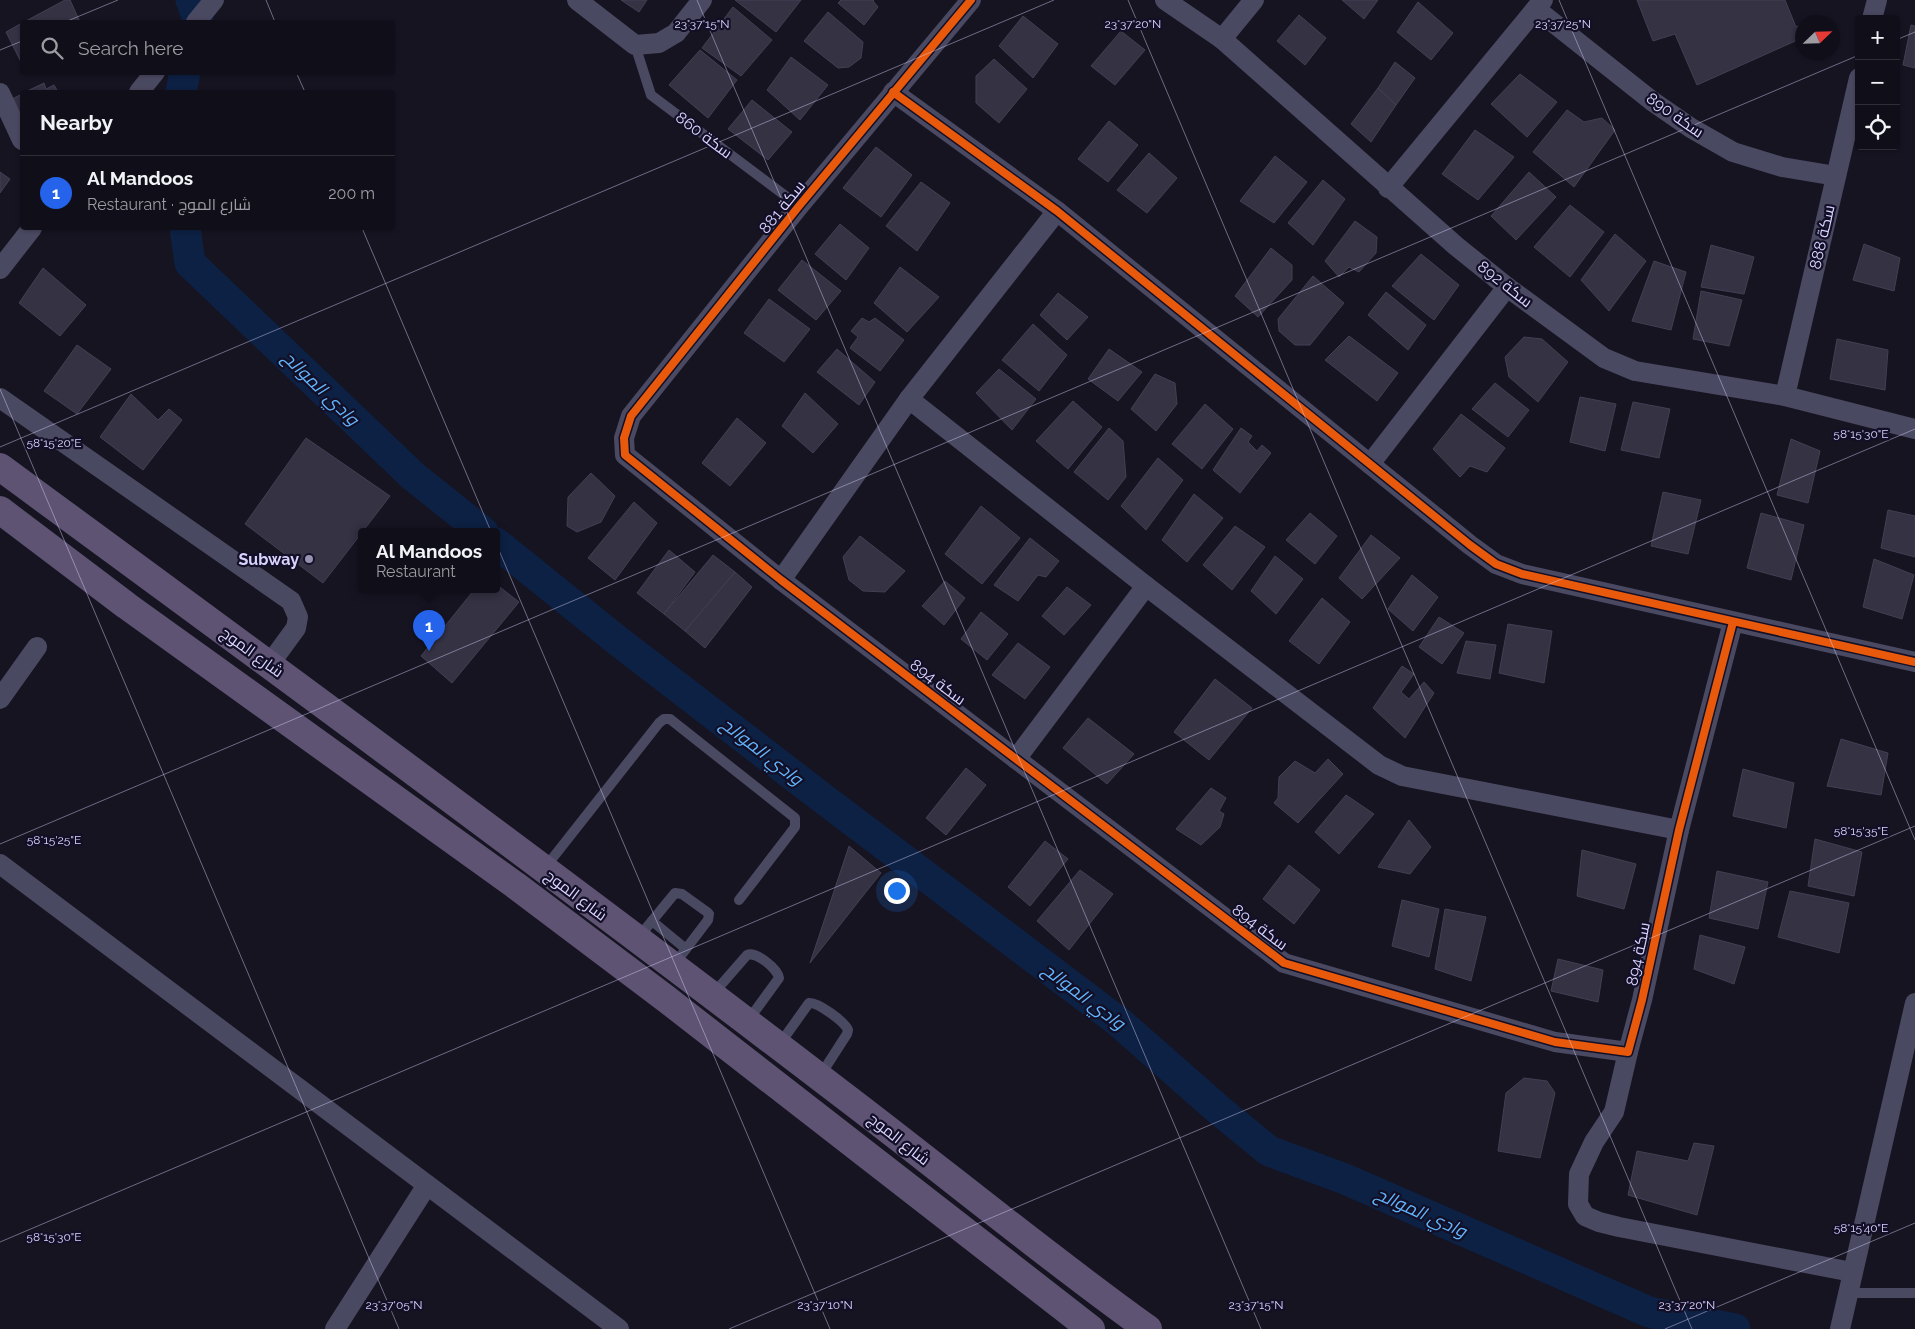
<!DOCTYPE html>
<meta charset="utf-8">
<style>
body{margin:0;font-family:Raleway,Cairo,sans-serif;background:#191822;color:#f1f3f6}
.controls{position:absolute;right:15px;top:15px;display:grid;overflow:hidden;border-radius:5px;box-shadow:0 1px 4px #0004}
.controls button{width:45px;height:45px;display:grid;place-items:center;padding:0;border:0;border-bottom:1px solid #302f38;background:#100f19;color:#f1f3f6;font:25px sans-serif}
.compass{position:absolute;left:1795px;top:15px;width:45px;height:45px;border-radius:50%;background:#100f19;box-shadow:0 1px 4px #0004;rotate:67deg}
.you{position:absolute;left:896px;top:890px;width:18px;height:18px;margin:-12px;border:4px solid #fff;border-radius:50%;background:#1a73e8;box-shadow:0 0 0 8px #1a73e833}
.badge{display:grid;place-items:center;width:32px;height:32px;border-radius:50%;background:#2563eb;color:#fff;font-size:16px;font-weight:700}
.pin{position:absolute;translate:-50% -41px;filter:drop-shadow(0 1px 2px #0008)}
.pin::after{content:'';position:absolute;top:26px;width:18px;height:15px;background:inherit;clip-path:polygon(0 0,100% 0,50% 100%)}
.popup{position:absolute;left:358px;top:528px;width:142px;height:65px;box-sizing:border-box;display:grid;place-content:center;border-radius:5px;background:#100f19;filter:drop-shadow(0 1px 4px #0005);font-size:16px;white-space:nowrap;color:#9c9ca2}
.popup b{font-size:19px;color:#f1f3f6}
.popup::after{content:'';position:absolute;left:50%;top:100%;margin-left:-10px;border:10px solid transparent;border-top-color:#100f19}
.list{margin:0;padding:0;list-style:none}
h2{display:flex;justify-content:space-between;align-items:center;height:65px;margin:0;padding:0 20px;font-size:21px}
h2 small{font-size:16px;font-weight:400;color:#9c9ca2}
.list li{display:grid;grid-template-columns:32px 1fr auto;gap:15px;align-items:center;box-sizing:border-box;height:75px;padding:0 20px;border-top:1px solid #302f38}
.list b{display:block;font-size:19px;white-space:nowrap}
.list p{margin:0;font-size:16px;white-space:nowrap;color:#9c9ca2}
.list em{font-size:16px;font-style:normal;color:#9c9ca2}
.icon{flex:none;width:28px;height:28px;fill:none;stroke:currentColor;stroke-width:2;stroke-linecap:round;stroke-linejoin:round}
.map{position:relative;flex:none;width:1915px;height:1329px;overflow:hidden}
.search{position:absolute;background:#100f19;box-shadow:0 1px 4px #0004;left:20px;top:20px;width:375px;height:55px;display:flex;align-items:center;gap:12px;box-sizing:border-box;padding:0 18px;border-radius:5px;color:#9c9ca2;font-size:19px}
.panel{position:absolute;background:#100f19;box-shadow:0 1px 4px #0004;left:20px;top:90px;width:375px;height:140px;border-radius:5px}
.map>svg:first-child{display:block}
</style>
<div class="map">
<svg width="1915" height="1329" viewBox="0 0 1915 1329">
<rect width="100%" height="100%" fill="#161421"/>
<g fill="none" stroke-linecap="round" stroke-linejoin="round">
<!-- river -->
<g stroke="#0d2144" stroke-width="31">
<path d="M 191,0 L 198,19 L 197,22"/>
<path d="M 181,92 L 185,72"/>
<path d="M 185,228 L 190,263 L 413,476 L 483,532"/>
<path d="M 496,543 L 618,641 L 825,800 L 1119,1022 L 1219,1110 L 1269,1151 L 1345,1179 L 1649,1312 L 1735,1329"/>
</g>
</g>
<!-- building -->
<g fill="#343243" stroke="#433f54">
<path d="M 65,0 L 70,0 L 80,22 L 24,22 Z"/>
<path d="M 621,0 L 647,0 L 639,12 Z"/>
<path d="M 735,0 L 801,0 L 776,32 Z"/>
<path d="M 841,0 L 874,0 L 873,1 L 878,7 L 864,25 L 838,3 Z"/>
<path d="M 1342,0 L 1378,0 L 1364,19 Z"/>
<path d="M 1637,0 L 1785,0 L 1796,27 L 1802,24 L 1802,38 L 1697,85 L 1675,34 L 1653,41 Z"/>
<path d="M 1418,2 L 1453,33 L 1431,60 L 1397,32 Z"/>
<path d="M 733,7 L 772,40 L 741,76 L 702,48 Z"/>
<path d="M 828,12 L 863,42 L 861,58 L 849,67 L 838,68 L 804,41 Z"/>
<path d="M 1299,15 L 1326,38 L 1305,65 L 1277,41 Z"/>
<path d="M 1023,16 L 1058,44 L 1033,78 L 999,46 Z"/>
<path d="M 22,23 L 22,64 L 6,32 Z"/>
<path d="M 1911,25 L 1915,26 L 1915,68 L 1903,65 Z"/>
<path d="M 1121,31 L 1145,50 L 1115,85 L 1091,66 Z"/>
<path d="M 700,50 L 737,80 L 708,118 L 669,85 Z"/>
<path d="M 791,57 L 828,85 L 800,120 L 767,90 Z"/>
<path d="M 994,59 L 1027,89 L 999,123 L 976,103 L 976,76 Z"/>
<path d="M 1395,62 L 1415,78 L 1396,105 L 1378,88 Z"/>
<path d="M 1520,74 L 1557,102 L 1527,137 L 1491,104 Z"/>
<path d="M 44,83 L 46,89 L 54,85 L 58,92 L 25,92 Z"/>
<path d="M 1378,88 L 1396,105 L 1371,142 L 1351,124 Z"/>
<path d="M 22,94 L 22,131 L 8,101 Z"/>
<path d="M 752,100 L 792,132 L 768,160 L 728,129 Z"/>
<path d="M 1567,110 L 1584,122 L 1602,118 L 1615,130 L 1574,187 L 1533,152 Z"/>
<path d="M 1109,121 L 1138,145 L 1108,182 L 1078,159 Z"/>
<path d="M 1475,130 L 1514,157 L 1478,200 L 1442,174 Z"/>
<path d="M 876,147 L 912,175 L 881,217 L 843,188 Z"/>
<path d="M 1149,153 L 1177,178 L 1147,213 L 1117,190 Z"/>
<path d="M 1275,156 L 1307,182 L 1274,223 L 1240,201 Z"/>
<path d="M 0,172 L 10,179 L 0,193 Z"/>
<path d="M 1529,172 L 1556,197 L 1516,240 L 1491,216 Z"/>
<path d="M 1323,180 L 1345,199 L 1313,245 L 1288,223 Z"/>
<path d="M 921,182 L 950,203 L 917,251 L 886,226 Z"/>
<path d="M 1570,205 L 1604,232 L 1570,277 L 1534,247 Z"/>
<path d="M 1355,221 L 1377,237 L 1376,253 L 1359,272 L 1349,267 L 1339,277 L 1325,261 Z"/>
<path d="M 840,224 L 869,248 L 846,280 L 815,254 Z"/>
<path d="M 1615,234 L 1646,261 L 1609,311 L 1581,280 Z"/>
<path d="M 1864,244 L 1900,258 L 1894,291 L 1853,280 Z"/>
<path d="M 1711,245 L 1754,257 L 1744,294 L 1701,287 Z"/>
<path d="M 1271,248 L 1292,265 L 1292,280 L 1258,317 L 1235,296 Z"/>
<path d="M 1421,254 L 1459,285 L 1434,320 L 1392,286 Z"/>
<path d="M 802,260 L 841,291 L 816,320 L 778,290 Z"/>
<path d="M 1654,261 L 1686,272 L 1671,330 L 1632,321 Z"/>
<path d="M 900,267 L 939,297 L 907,332 L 874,303 Z"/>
<path d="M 43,268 L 86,305 L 60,336 L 19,303 Z"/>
<path d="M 1313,276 L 1344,303 L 1310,345 L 1295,345 L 1279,331 L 1278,319 Z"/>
<path d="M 1701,291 L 1742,300 L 1729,346 L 1693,339 Z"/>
<path d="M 1386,292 L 1426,325 L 1408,350 L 1368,315 Z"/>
<path d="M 1058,293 L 1088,317 L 1067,340 L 1040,315 Z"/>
<path d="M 769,299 L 810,329 L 784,362 L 744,333 Z"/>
<path d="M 862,318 L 869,322 L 875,318 L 904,340 L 880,371 L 850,348 L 858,337 L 851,331 Z"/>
<path d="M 1033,324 L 1067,355 L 1039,391 L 1002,360 Z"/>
<path d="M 1349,336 L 1398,373 L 1377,401 L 1325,360 Z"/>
<path d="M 1524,337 L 1542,339 L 1568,362 L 1538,402 L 1509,377 L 1505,357 Z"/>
<path d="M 1837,339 L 1888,350 L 1885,390 L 1830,379 Z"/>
<path d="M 77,345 L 111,369 L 77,414 L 44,391 Z"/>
<path d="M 837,349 L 875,382 L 859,405 L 817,372 Z"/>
<path d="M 1109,349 L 1142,372 L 1118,401 L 1088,379 Z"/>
<path d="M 999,369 L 1036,399 L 1012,430 L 976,393 Z"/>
<path d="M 1155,374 L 1175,383 L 1177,404 L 1156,431 L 1131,409 Z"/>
<path d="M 1495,383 L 1529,410 L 1508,437 L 1472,409 Z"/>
<path d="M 805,393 L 838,424 L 813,453 L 782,426 Z"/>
<path d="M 131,394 L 158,420 L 169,409 L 182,420 L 143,470 L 100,437 Z"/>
<path d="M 1580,397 L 1616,404 L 1605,451 L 1570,442 Z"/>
<path d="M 1073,401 L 1102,427 L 1068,469 L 1036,441 Z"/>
<path d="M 1633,402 L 1670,409 L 1659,458 L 1621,450 Z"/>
<path d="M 1205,404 L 1233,429 L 1202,469 L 1172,444 Z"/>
<path d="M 1461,414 L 1505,448 L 1487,472 L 1470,466 L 1460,477 L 1433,449 Z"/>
<path d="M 737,418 L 766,443 L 730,486 L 702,463 Z"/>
<path d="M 1109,428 L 1123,441 L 1126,477 L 1108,500 L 1074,472 Z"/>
<path d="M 1241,428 L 1252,436 L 1248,442 L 1257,451 L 1262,445 L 1271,453 L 1240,493 L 1213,470 Z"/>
<path d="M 306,438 L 390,496 L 323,583 L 245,524 Z"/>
<path d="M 1791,439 L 1820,451 L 1808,503 L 1777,495 Z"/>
<path d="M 1158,458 L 1183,480 L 1146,530 L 1121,506 Z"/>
<path d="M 591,473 L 615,496 L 601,522 L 577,532 L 567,526 L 568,497 Z"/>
<path d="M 1663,492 L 1701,500 L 1688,554 L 1651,546 Z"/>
<path d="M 1194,494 L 1223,518 L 1187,562 L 1162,540 Z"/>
<path d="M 634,502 L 657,523 L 615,580 L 588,558 Z"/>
<path d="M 981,506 L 1020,538 L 982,584 L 945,554 Z"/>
<path d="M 1888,510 L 1915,516 L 1915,557 L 1881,548 Z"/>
<path d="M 1310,513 L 1337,536 L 1315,564 L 1286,540 Z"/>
<path d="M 1761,513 L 1804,525 L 1791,580 L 1747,568 Z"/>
<path d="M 1235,526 L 1265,547 L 1232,590 L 1203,565 Z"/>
<path d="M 1371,535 L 1400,558 L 1362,599 L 1339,578 Z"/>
<path d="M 860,536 L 905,571 L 885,592 L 863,591 L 849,580 L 843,557 Z"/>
<path d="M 1030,538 L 1059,561 L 1046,577 L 1038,575 L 1018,601 L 994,585 Z"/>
<path d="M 669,550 L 695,572 L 664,614 L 637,593 Z"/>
<path d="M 713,555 L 735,572 L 685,631 L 664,614 Z"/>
<path d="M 1275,556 L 1303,579 L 1276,614 L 1251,591 Z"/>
<path d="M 1874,559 L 1914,575 L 1902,619 L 1863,607 Z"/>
<path d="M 735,572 L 752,587 L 705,648 L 685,631 Z"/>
<path d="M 1412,575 L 1438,597 L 1413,631 L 1388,609 Z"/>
<path d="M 945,581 L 965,598 L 944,625 L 922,606 Z"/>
<path d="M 496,584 L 519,602 L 452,683 L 421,656 L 474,590 L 496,590 Z"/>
<path d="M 1067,587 L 1091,605 L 1064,635 L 1042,616 Z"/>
<path d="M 1322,598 L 1350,622 L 1319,664 L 1289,641 Z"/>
<path d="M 981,612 L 1008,634 L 987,660 L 961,639 Z"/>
<path d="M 1439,617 L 1464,633 L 1442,664 L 1419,647 Z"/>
<path d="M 1508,624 L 1552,631 L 1544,683 L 1499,673 Z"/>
<path d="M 1466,641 L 1496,645 L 1490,679 L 1457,673 Z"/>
<path d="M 1018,643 L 1050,667 L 1025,699 L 992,675 Z"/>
<path d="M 1402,666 L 1414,674 L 1401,692 L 1409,699 L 1424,682 L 1434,693 L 1405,738 L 1373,708 Z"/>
<path d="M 1215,679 L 1252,708 L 1209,760 L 1174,732 Z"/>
<path d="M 1088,718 L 1134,754 L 1107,784 L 1063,748 Z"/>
<path d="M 1841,739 L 1888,753 L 1881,795 L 1827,786 Z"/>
<path d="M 1328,759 L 1343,774 L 1298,823 L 1274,803 L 1278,798 L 1279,777 L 1295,761 L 1315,773 Z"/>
<path d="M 966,768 L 986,785 L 946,835 L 926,818 Z"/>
<path d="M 1743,769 L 1794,783 L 1786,828 L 1733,816 Z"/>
<path d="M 1211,788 L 1226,798 L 1219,811 L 1224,814 L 1220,827 L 1201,845 L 1176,829 Z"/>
<path d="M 1346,795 L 1374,814 L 1339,854 L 1315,832 Z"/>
<path d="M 1409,820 L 1431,847 L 1410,874 L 1378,867 Z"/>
<path d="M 1815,839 L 1862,852 L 1854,896 L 1808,886 Z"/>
<path d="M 1045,841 L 1068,859 L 1030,906 L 1008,887 Z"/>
<path d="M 849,846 L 881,873 L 810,963 Z"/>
<path d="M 1582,850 L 1636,864 L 1624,909 L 1577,896 Z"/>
<path d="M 1289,865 L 1320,890 L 1294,924 L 1263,899 Z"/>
<path d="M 1080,870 L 1113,894 L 1069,950 L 1037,921 Z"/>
<path d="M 1717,871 L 1768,882 L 1758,929 L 1709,918 Z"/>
<path d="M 1790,891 L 1849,903 L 1839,953 L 1778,937 Z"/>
<path d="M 1402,900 L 1439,909 L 1429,957 L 1392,946 Z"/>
<path d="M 1445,909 L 1486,917 L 1471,981 L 1435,969 Z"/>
<path d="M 1700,935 L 1745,947 L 1734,984 L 1694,969 Z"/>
<path d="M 1558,959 L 1603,970 L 1598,1002 L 1551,991 Z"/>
<path d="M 1524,1078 L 1547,1081 L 1555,1093 L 1540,1158 L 1498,1151 L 1506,1093 Z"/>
<path d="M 1694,1143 L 1714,1146 L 1697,1215 L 1628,1195 L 1637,1151 L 1688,1161 Z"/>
</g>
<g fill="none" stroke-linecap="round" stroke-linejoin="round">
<!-- lane -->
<g stroke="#4a4962" stroke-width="10">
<path d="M 635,45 L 651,95 L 799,206"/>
<path d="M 544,869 L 659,723 L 664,719 L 670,719 L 795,818 L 795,827 L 739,900"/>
<path d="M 652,921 L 686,949"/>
<path d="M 638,938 L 675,893 L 682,894 L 707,912 L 709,914 L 708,920 L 673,966"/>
<path d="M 713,994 L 747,955 C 756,951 778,969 779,978 L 747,1022"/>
<path d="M 779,1045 L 809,1003 C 818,1002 845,1022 848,1030 L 847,1034 L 820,1076"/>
<path d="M 1848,1293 L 1915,1293"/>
</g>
<!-- street -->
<g stroke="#4a4962" stroke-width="20">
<path d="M 577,0 L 635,45 L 659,43 L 676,33 L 702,0"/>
<path d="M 971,0 L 799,206 L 631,416 L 624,438 L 625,455 L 781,580 L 1284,963 L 1555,1042 L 1628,1052 L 1642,1000 L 1679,830 L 1733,622"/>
<path d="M 1165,0 L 1222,39 L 1456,246 L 1507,287 L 1604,358 L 1635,371 L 1785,396 L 1915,429"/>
<path d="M 1536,9 L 1652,101 L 1691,128 L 1733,152 L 1782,167 L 1836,176"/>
<path d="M 1872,19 L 1877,0"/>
<path d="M 196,22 L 214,0"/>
<path d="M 1222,39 L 1254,0"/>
<path d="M 139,92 L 155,72"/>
<path d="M 893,92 L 1057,211 L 1470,545 L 1496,564 L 1522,574 L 1915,662"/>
<path d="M 0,93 L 22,140"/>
<path d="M 1388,188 L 1543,0"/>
<path d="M 0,269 L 32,228"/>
<path d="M 1785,396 L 1859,78"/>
<path d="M 0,398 L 291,601 L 298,617 L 296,628 L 269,665"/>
<path d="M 909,399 L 1146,586 L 1379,765 L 1402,776 L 1679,830"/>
<path d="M 1370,464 L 1507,287"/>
<path d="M 781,580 L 909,399 L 1057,211"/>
<path d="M 0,699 L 37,647"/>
<path d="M 1016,759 L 1146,586"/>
<path d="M 0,864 L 619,1329"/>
<path d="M 1628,1052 L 1614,1112 L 1594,1142 L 1579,1174 L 1578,1204 L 1585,1216 L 1599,1222 L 1619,1227 L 1852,1272"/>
<path d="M 335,1329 L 427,1185"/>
<path d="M 1840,1329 L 1915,1003"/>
</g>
<!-- primary -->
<g stroke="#5e5373" stroke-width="28">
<path d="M 0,467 C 281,673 562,880 839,1092 C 942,1170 1042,1253 1148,1329"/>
<path d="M 0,510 L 127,606 L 515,885 L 665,998 L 1091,1329"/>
</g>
<!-- cycleway casing -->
<g stroke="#130f26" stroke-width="11">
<g id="cycleway">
<path d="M 971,0 L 799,206 L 631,416 L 624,438 L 625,455 L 781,580 L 1284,963 L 1555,1042 L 1628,1052 L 1642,1000 L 1679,830 L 1733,622"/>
<path d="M 893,92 L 1057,211 L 1470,545 L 1496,564 L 1522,574 L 1915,662"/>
</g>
</g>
<!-- cycleway -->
<use href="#cycleway" stroke="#e8590c" stroke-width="8"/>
</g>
<!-- ticks -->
<path fill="none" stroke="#d9d4ff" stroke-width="1" stroke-opacity="0.45" d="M 266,0 L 275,22M 697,0 L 1261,1329M 1128,0 L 1692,1329M 1559,0 L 1915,840M 65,22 L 118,0M 1896,40 L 1915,32M 0,50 L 22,41M 296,72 L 305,92M 362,228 L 830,1329M 0,389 L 399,1329M 0,447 L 1054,0M 0,844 L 1859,55M 0,1242 L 1915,429M 729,1329 L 1915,826M 1665,1329 L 1915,1223"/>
<!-- markers -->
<circle fill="#9591b1" stroke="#130f26" stroke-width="2" cx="309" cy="559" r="5"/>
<g text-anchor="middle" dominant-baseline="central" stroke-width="4.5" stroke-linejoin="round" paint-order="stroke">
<!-- street labels -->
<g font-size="16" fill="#d9d4ff" stroke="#130f26">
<text transform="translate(1675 115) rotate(35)">سكة 890</text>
<text transform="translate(704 135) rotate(37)">سكة 860</text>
<text transform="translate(782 207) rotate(-51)">سكة 881</text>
<text transform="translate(1822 237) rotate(-77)">سكة 888</text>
<text transform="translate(1505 284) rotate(38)">سكة 892</text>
<text transform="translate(252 652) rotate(36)">شارع الموج</text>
<text transform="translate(938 682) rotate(37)">سكة 894</text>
<text transform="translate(576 895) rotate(37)">شارع الموج</text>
<text transform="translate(1260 927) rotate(37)">سكة 894</text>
<text transform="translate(1638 954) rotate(-78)">سكة 894</text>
<text transform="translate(899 1139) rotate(38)">شارع الموج</text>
</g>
<!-- poi labels -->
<g font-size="16" font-weight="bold" fill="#d9d4ff" stroke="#130f26" text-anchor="end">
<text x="299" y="559">Subway</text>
</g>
<!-- water labels -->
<g font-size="18" font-style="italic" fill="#62b6ff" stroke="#130f26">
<text transform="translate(321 388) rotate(44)">وادي الموالح</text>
<text transform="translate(762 751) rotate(38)">وادي الموالح</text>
<text transform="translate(1084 996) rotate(37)">وادي الموالح</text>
<text transform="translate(1421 1212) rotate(24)">وادي الموالح</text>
</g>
</g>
<g font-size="12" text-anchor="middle" fill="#d9d4ff" stroke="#130f26" stroke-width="4.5" stroke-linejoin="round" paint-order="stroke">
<text x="702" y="28">23°37'15"N</text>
<text x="1133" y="28">23°37'20"N</text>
<text x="1563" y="28">23°37'25"N</text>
<text x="1861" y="438">58°15'30"E</text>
<text x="54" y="447">58°15'20"E</text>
<text x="1861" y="835">58°15'35"E</text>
<text x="54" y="844">58°15'25"E</text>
<text x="1861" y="1232">58°15'40"E</text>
<text x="54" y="1241">58°15'30"E</text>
<text x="394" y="1309">23°37'05"N</text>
<text x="825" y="1309">23°37'10"N</text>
<text x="1256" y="1309">23°37'15"N</text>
<text x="1687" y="1309">23°37'20"N</text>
</g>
</svg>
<div class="controls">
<button>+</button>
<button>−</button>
<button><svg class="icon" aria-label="locate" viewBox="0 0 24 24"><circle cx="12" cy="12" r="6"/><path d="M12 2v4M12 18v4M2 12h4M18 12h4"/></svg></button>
</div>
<svg class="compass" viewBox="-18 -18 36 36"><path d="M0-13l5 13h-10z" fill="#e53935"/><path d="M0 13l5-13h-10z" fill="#9c9ca2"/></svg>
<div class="you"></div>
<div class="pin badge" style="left:429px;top:651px">1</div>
<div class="popup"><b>Al Mandoos</b>Restaurant</div>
<div class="search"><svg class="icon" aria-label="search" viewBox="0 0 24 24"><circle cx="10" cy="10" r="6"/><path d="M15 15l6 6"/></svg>Search here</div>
<section class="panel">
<h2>Nearby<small></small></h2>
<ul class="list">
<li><span class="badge">1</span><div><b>Al Mandoos</b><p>Restaurant · شارع الموج</p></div><em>200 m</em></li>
</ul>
</section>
</div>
